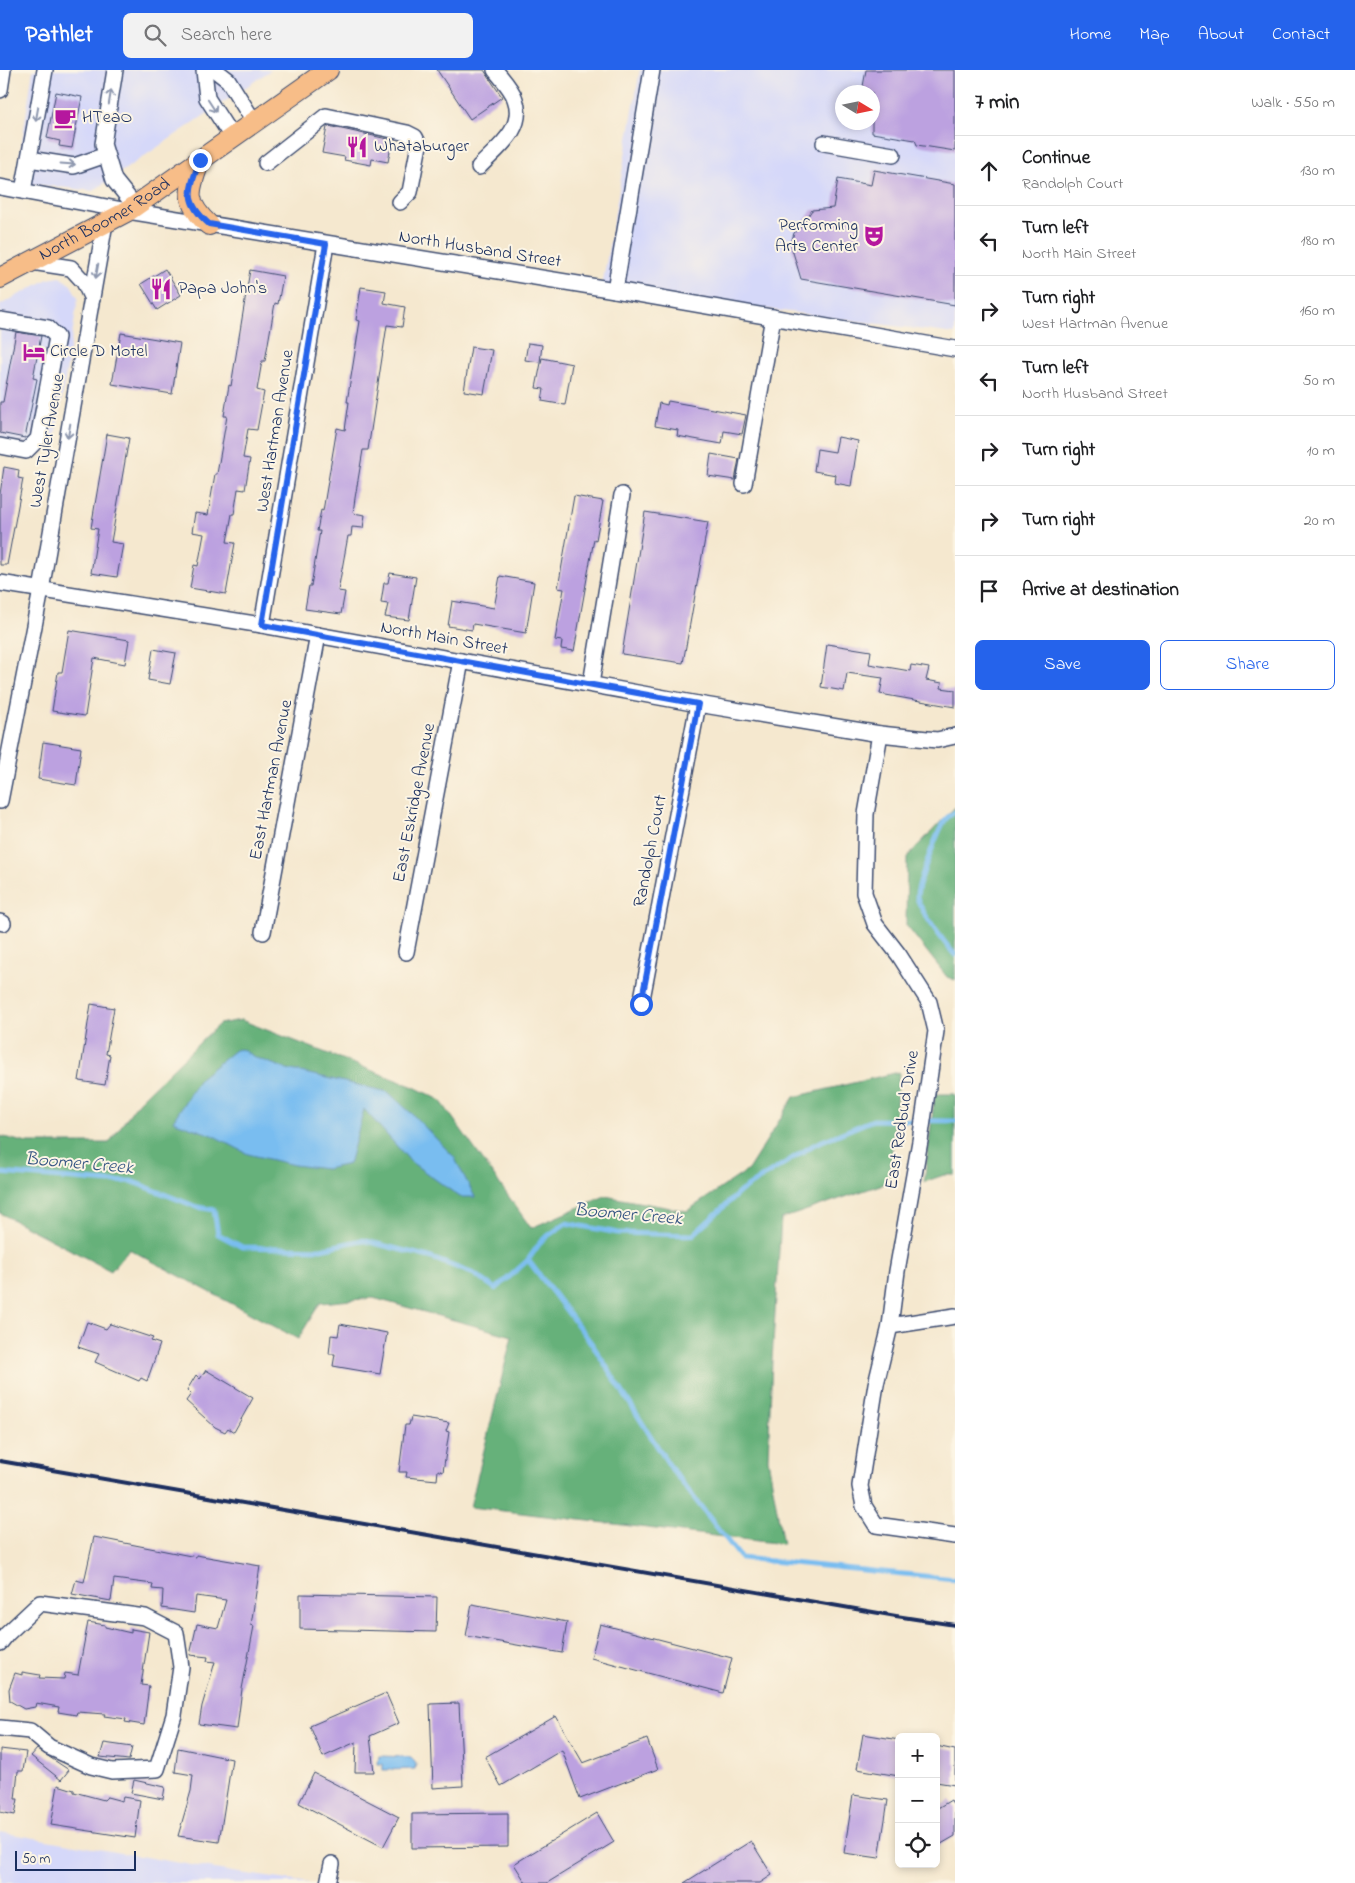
<!DOCTYPE html>
<meta charset="utf-8">
<style>
body{margin:0;font-family:"Indie Flower",sans-serif;background:#f2f2f2;color:#202124}
.controls{position:absolute;right:15px;bottom:15px;display:grid;overflow:hidden;border-radius:8px;box-shadow:0 2px 8px #0003}
.controls button{width:45px;height:45px;display:grid;place-items:center;padding:0;border:0;border-bottom:1px solid #e0e0e0;background:#fff;color:#202124;font:25px sans-serif}
.compass{position:absolute;left:835px;top:15px;width:45px;height:45px;border-radius:50%;background:#fff;box-shadow:0 2px 8px #0003;rotate:100deg}
.scale{position:absolute;left:15px;bottom:12px;width:121px;box-sizing:border-box;padding-left:5px;border:2px solid #1b2f5e;border-top:0;font-size:14px;line-height:18px;white-space:nowrap;color:#1b2f5e;-webkit-text-stroke:4px #fcf5e5;paint-order:stroke}
.stop{position:absolute;width:15px;height:15px;margin:-11px;border:4px solid #2563eb;border-radius:50%;background:#fff}
.stop.end{background:#2563eb;border-color:#fff;box-shadow:0 1px 5px #0008}
.list{margin:0;padding:0;list-style:none}
h2{display:flex;justify-content:space-between;align-items:center;height:65px;margin:0;padding:0 20px;font-size:21px}
h2 small{font-size:16px;font-weight:400;color:#757577}
.list li{display:grid;grid-template-columns:32px 1fr auto;gap:15px;align-items:center;box-sizing:border-box;height:70px;padding:0 20px;border-top:1px solid #e0e0e0}
.list b{display:block;font-size:19px;white-space:nowrap}
.list p{margin:0;font-size:16px;white-space:nowrap;color:#757577}
.list em{font-size:16px;font-style:normal;color:#757577}
.actions{display:flex;gap:10px;padding:15px 20px}
.actions a{flex:1;padding:11px 0;border:1px solid #2563eb;border-radius:8px;text-align:center;font-size:18px;color:#2563eb}
.actions .main{background:#2563eb;color:#fff}
.icon{flex:none;width:28px;height:28px;fill:none;stroke:currentColor;stroke-width:2;stroke-linecap:round;stroke-linejoin:round}
.map{position:relative;flex:none;width:955px;height:1813px;overflow:hidden}
header{display:flex;align-items:center;gap:30px;box-sizing:border-box;height:70px;padding:0 25px;background:#2563eb;color:#fff}
header strong{font-size:24px}
nav{display:flex;gap:28px;margin-inline-start:auto;font-size:18px}
.search{width:350px;height:45px;background:#f2f2f2;display:flex;align-items:center;gap:12px;box-sizing:border-box;padding:0 18px;border-radius:8px;color:#757577;font-size:19px}
main{display:flex}
aside{flex:1;background:#fff}
.map>svg:first-child{display:block}
</style>
<header>
<strong>Pathlet</strong>
<div class="search"><svg class="icon" aria-label="search" viewBox="0 0 24 24"><circle cx="10" cy="10" r="6"/><path d="M15 15l6 6"/></svg>Search here</div>
<nav><a>Home</a><a>Map</a><a>About</a><a>Contact</a></nav>
</header>
<main>
<div class="map">
<svg width="955" height="1813" viewBox="0 0 955 1813">
<rect width="100%" height="100%" fill="#fcf5e5"/>
<filter id="ink" filterUnits="userSpaceOnUse"><feTurbulence type="fractalNoise" baseFrequency=".02" numOctaves="2"/><feDisplacementMap in="SourceGraphic" scale="10" xChannelSelector="R" yChannelSelector="G"/><feConvolveMatrix kernelMatrix="1 2 1 2 8 2 1 2 1" color-interpolation-filters="sRGB"/></filter>
<filter id="wash" filterUnits="userSpaceOnUse"><feTurbulence type="fractalNoise" baseFrequency=".0096" numOctaves="4" result="noise"/><feDisplacementMap in="SourceGraphic" scale="20" xChannelSelector="R" yChannelSelector="G"/><feGaussianBlur stdDeviation="1.12" result="paint"/><feColorMatrix in="noise" values="0 0 0 0 0 0 0 0 0 0 0 0 0 0 0 0 0 1.4 0 .05"/><feComposite in="paint" operator="in"/></filter>
<g filter="url(#wash)">
<rect width="100%" height="100%" fill="#f5e8cf"/>
<!-- built -->
<g fill="#d5d8f9" fill-rule="evenodd">
<path d="M 33,0 L 271,0 L 93,121 L 16,112 Z"/>
<path d="M 640,0 L 955,0 L 955,264 L 602,217 ZM 842,22 L 872,22 L 872,52 L 842,52 Z"/>
<path d="M 60,207 L 71,215 L 78,228 L 54,379 L 0,370 L 0,235 L 48,209 Z"/>
<path d="M 0,1762 L 232,1802 L 310,1813 L 0,1813 Z"/>
</g>
<!-- forest -->
<g fill="#66b17a" stroke="#40706c">
<path d="M 955,737 L 955,910 L 947,907 L 906,855 L 907,787 Z"/>
<path d="M 241,950 L 414,1017 L 440,1030 L 531,1158 L 605,1126 L 687,1141 L 748,1100 L 794,1027 L 899,1002 L 889,1112 L 781,1149 L 772,1290 L 768,1389 L 783,1474 L 470,1437 L 512,1266 L 373,1228 L 320,1233 L 298,1269 L 129,1179 L 111,1201 L 0,1143 L 0,1066 L 27,1073 L 109,1073 L 139,1031 L 219,954 Z"/>
<path d="M 935,1024 L 955,1024 L 955,1105 L 944,1105 L 924,1112 Z"/>
</g>
<!-- water -->
<g fill="#79bdf0" stroke="#4a76a7">
<path d="M 241,979 L 256,988 L 287,999 L 388,1022 L 412,1044 L 454,1087 L 475,1127 L 460,1127 L 411,1092 L 364,1039 L 349,1094 L 326,1099 L 294,1095 L 248,1084 L 212,1065 L 173,1051 L 199,1009 L 235,980 Z"/>
<path d="M 379,1686 L 411,1687 L 416,1694 L 415,1699 L 383,1700 L 383,1694 L 378,1694 Z"/>
</g>
<g fill="none" stroke-linecap="round" stroke-linejoin="round">
<!-- stream -->
<g stroke="#79bdf0" stroke-width="5">
<path d="M 955,742 C 952,744 948,746 946,749 C 939,757 917,816 917,826 C 917,837 947,876 955,885"/>
<path d="M 0,1103 L 110,1112 L 131,1111 L 197,1137 L 214,1140 L 218,1164 L 242,1177 L 321,1179 L 362,1170 L 429,1187 L 474,1204 L 496,1219 L 528,1190 L 542,1170 L 566,1153 L 618,1163 L 693,1165 L 741,1121 L 815,1074 L 873,1050 L 955,1051"/>
<path d="M 528,1190 L 592,1274 L 673,1401 L 741,1488 L 955,1509"/>
</g>
</g>
<g id="blocks">
<!-- building -->
<g fill="#bca1e0">
<path d="M 437,0 L 484,0 L 502,27 L 470,49 Z"/>
<path d="M 866,0 L 955,0 L 955,81 L 917,75 L 915,70 L 872,63 L 872,22 L 862,22 Z"/>
<path d="M 56,22 L 82,27 L 72,78 L 59,76 L 60,71 L 47,68 Z"/>
<path d="M 328,56 L 392,70 L 388,92 L 372,89 L 371,95 L 344,90 L 345,87 L 322,83 L 327,57 Z"/>
<path d="M 874,100 L 955,114 L 955,235 L 801,209 L 792,179 L 792,170 L 794,163 L 800,158 L 812,140 L 833,138 L 838,109 L 871,115 Z"/>
<path d="M 165,199 L 181,225 L 157,240 L 141,214 Z"/>
<path d="M 250,200 L 283,206 L 278,234 L 275,233 L 265,291 L 262,291 L 257,320 L 264,322 L 257,360 L 248,359 L 243,388 L 250,389 L 245,420 L 238,419 L 234,444 L 232,444 L 227,472 L 235,473 L 226,524 L 190,518 L 194,495 L 198,496 L 204,464 L 192,462 L 195,443 L 208,445 L 215,404 L 217,404 L 227,346 L 224,346 L 229,315 L 231,316 Z"/>
<path d="M 361,217 L 386,221 L 384,233 L 405,237 L 402,257 L 387,255 L 368,380 L 363,380 L 355,428 L 353,443 L 365,445 L 363,458 L 352,457 L 351,466 L 348,466 L 338,521 L 345,522 L 341,544 L 305,539 L 309,516 L 311,516 L 320,461 L 317,461 L 321,440 L 323,441 L 337,358 L 345,360 L 349,332 L 347,332 L 360,251 L 356,250 Z"/>
<path d="M 16,262 L 41,266 L 33,308 L 37,309 L 25,368 L 0,363 L 0,332 L 3,332 Z"/>
<path d="M 121,263 L 180,273 L 172,324 L 112,314 Z"/>
<path d="M 528,273 L 542,275 L 540,292 L 525,290 Z"/>
<path d="M 471,277 L 492,280 L 484,324 L 464,321 Z"/>
<path d="M 542,288 L 572,294 L 565,335 L 542,331 L 544,319 L 536,318 Z"/>
<path d="M 668,331 L 746,345 L 742,364 L 724,361 L 722,374 L 677,366 L 678,360 L 655,356 L 659,333 L 667,335 Z"/>
<path d="M 107,364 L 129,368 L 111,472 L 123,474 L 117,507 L 91,503 L 98,459 L 91,458 Z"/>
<path d="M 838,367 L 858,371 L 851,416 L 835,413 L 836,405 L 814,401 L 817,379 L 835,382 Z"/>
<path d="M 711,384 L 739,389 L 735,410 L 708,406 Z"/>
<path d="M 4,397 L 19,400 L 18,408 L 23,409 L 7,495 L 0,495 L 0,424 Z"/>
<path d="M 574,426 L 603,431 L 596,470 L 594,469 L 574,581 L 561,579 L 562,571 L 555,570 L 564,519 L 558,518 Z"/>
<path d="M 645,442 L 708,452 L 683,593 L 622,584 Z"/>
<path d="M 390,503 L 416,507 L 409,550 L 385,547 L 388,534 L 381,533 L 384,513 L 388,513 Z"/>
<path d="M 500,506 L 534,512 L 526,563 L 473,554 L 472,560 L 448,556 L 452,531 L 494,538 Z"/>
<path d="M 69,560 L 129,570 L 125,594 L 94,588 L 85,646 L 52,641 L 58,602 L 62,602 Z"/>
<path d="M 827,574 L 871,581 L 869,594 L 910,601 L 911,595 L 929,598 L 926,610 L 942,613 L 941,618 L 955,620 L 955,637 L 880,624 L 883,608 L 847,603 L 844,621 L 821,617 Z"/>
<path d="M 153,579 L 176,583 L 170,614 L 148,610 Z"/>
<path d="M 43,672 L 81,678 L 76,715 L 38,709 Z"/>
<path d="M 91,934 L 114,938 L 106,984 L 110,985 L 105,1015 L 79,1011 Z"/>
<path d="M 87,1252 L 106,1259 L 110,1254 L 153,1268 L 151,1271 L 160,1274 L 147,1311 L 141,1308 L 139,1311 L 95,1292 L 99,1284 L 78,1277 Z"/>
<path d="M 340,1254 L 387,1263 L 380,1304 L 333,1296 L 335,1284 L 329,1284 L 331,1265 L 338,1266 Z"/>
<path d="M 206,1300 L 253,1328 L 234,1362 L 228,1358 L 225,1362 L 215,1357 L 186,1331 L 191,1324 L 187,1320 L 196,1305 L 200,1309 Z"/>
<path d="M 411,1347 L 449,1353 L 446,1361 L 449,1362 L 443,1402 L 438,1400 L 437,1410 L 406,1407 L 407,1402 L 399,1402 L 405,1355 L 409,1355 Z"/>
<path d="M 94,1467 L 196,1487 L 196,1485 L 260,1496 L 251,1555 L 254,1556 L 242,1619 L 237,1659 L 199,1654 L 202,1636 L 215,1592 L 207,1591 L 208,1587 L 190,1585 L 197,1554 L 218,1558 L 226,1530 L 196,1526 L 194,1543 L 162,1538 L 163,1520 L 152,1519 L 153,1514 L 114,1509 L 111,1531 L 72,1524 L 76,1510 L 84,1512 Z"/>
<path d="M 300,1524 L 437,1527 L 436,1562 L 300,1559 Z"/>
<path d="M 472,1534 L 567,1552 L 562,1583 L 466,1566 Z"/>
<path d="M 88,1552 L 105,1555 L 105,1557 L 131,1563 L 131,1559 L 149,1562 L 141,1615 L 149,1616 L 144,1655 L 125,1652 L 126,1649 L 104,1646 L 105,1644 L 77,1642 L 76,1645 L 58,1642 L 59,1637 L 36,1633 L 35,1637 L 24,1639 L 10,1631 L 9,1619 L 15,1603 L 22,1605 L 22,1602 L 40,1605 L 39,1608 L 64,1609 L 65,1603 L 78,1605 Z"/>
<path d="M 600,1554 L 732,1588 L 723,1623 L 591,1588 Z"/>
<path d="M 386,1623 L 399,1653 L 370,1666 L 374,1702 L 355,1702 L 356,1672 L 323,1687 L 310,1656 Z"/>
<path d="M 459,1633 L 463,1716 L 433,1718 L 430,1634 Z"/>
<path d="M 556,1646 L 583,1693 L 647,1669 L 658,1699 L 580,1729 L 562,1680 L 501,1716 L 485,1687 Z"/>
<path d="M 863,1664 L 899,1670 L 899,1706 L 857,1699 Z"/>
<path d="M 104,1673 L 132,1677 L 129,1690 L 100,1687 Z"/>
<path d="M 936,1676 L 955,1680 L 955,1715 L 936,1712 Z"/>
<path d="M 178,1678 L 232,1689 L 219,1772 L 178,1766 L 191,1721 L 193,1705 L 175,1702 Z"/>
<path d="M 0,1679 L 26,1682 L 23,1701 L 18,1701 L 15,1729 L 18,1729 L 15,1745 L 0,1742 Z"/>
<path d="M 37,1679 L 69,1700 L 61,1710 L 31,1686 Z"/>
<path d="M 314,1703 L 399,1747 L 383,1777 L 299,1733 Z"/>
<path d="M 134,1710 L 165,1717 L 163,1729 L 131,1723 Z"/>
<path d="M 58,1715 L 74,1720 L 74,1722 L 104,1730 L 107,1727 L 122,1731 L 123,1727 L 140,1730 L 135,1768 L 51,1755 Z"/>
<path d="M 853,1725 L 888,1730 L 879,1788 L 844,1783 Z"/>
<path d="M 951,1730 L 955,1738 L 955,1766 L 936,1777 L 936,1739 Z"/>
<path d="M 508,1743 L 508,1777 L 412,1778 L 412,1744 Z"/>
<path d="M 597,1743 L 614,1772 L 547,1813 L 526,1813 L 514,1794 Z"/>
<path d="M 751,1771 L 772,1805 L 760,1813 L 684,1813 Z"/>
</g>
</g>
</g>
<g filter="url(#ink)">
<use href="#blocks" fill-opacity="0" stroke="#3c4b6f" stroke-width="1"/>
<g fill="none" stroke-linecap="round" stroke-linejoin="round">
<!-- minor casing -->
<g stroke="#3c4b6f" stroke-width="18">
<g id="minor">
<path d="M 115,0 L 103,74 L 114,110 L 135,136"/>
<path d="M 204,0 L 207,28 L 232,67"/>
<path d="M 215,0 L 228,10 L 254,52"/>
<path d="M 0,20 L 3,0"/>
<path d="M 824,73 L 893,85"/>
<path d="M 29,89 L 74,96 L 106,85"/>
<path d="M 266,93 L 326,46 L 407,63 L 415,67 L 419,75 L 410,122 L 400,132"/>
<path d="M 479,97 C 497,78 526,59 515,29 C 512,19 502,9 495,0"/>
<path d="M 0,117 L 128,141 L 615,220 L 955,279"/>
<path d="M 23,121 L 45,0"/>
<path d="M 32,192 L 71,198 L 84,212 L 92,229"/>
<path d="M 615,220 L 652,0"/>
<path d="M 0,250 L 48,258 L 57,267 L 38,369 L 26,381 L 0,376"/>
<path d="M 744,414 L 773,247"/>
<path d="M 0,513 L 262,555 L 698,634 L 880,664 L 937,670 L 955,666"/>
<path d="M 262,555 L 326,174"/>
<path d="M 591,614 L 622,425"/>
<path d="M 880,664 L 866,744 L 864,823 L 875,854 L 899,885 L 929,932 L 936,961 L 920,1071 L 897,1201 L 890,1256 L 876,1314 L 860,1416 L 864,1436 L 876,1455 L 955,1466"/>
<path d="M 0,731 L 41,520 L 105,153"/>
<path d="M 0,852 L 3,853"/>
<path d="M 263,862 L 318,565"/>
<path d="M 406,882 L 461,591"/>
<path d="M 641,934 L 698,634"/>
<path d="M 890,1256 L 955,1246"/>
<path d="M 0,1573 L 7,1564 L 40,1533 L 145,1547 L 176,1563 L 181,1597 L 174,1645 L 157,1699 L 112,1701 L 91,1696 L 49,1677 L 30,1661 L 0,1658"/>
<path d="M 328,1813 L 332,1794"/>
</g>
</g>
<!-- major casing -->
<g stroke="#3c4b6f" stroke-width="22">
<g id="major">
<path d="M 200,90 C 189,120 183,131 209,155"/>
<path id="s1" d="M 0,208 L 128,141 L 328,0"/>
</g>
</g>
<!-- minor -->
<use href="#minor" stroke="#fff" stroke-width="15"/>
<!-- major -->
<use href="#major" stroke="#f7bd88" stroke-width="20"/>
<!-- rail -->
<path stroke="#1b2f5e" stroke-width="4" d="M 0,1391 L 896,1546 L 955,1555"/>
</g>
<!-- one-way arrows -->
<defs><path id="oneway-shaft" d="M-6 0H5M1.5-3L5.5 0L1.5 3" fill="none" stroke-width="1.6" stroke-linecap="round" stroke-linejoin="round" transform="scale(1.25)"/></defs>
<g stroke="#8d97ae">
<use href="#oneway-shaft" transform="translate(110 27) rotate(-81)"/>
<use href="#oneway-shaft" transform="translate(212 36) rotate(57)"/>
<use href="#oneway-shaft" transform="translate(37 44) rotate(100)"/>
<use href="#oneway-shaft" transform="translate(68 94) rotate(4)"/>
<use href="#oneway-shaft" transform="translate(97 201) rotate(100)"/>
<use href="#oneway-shaft" transform="translate(69 361) rotate(100)"/>
</g>
</g>
<g fill="none" stroke-linecap="round" stroke-linejoin="round" filter="url(#ink)">
<!-- route -->
<path stroke="#2563eb" stroke-width="6" d="M 200,90 C 189,120 183,131 209,154 L 326,174 L 262,555 L 698,634 L 641,934"/>
</g>
<!-- icons -->
<defs>
<g id="cafe-bare" transform="scale(1.725)"><path d="M-5.5-4.5H6V0H3Q3 3.5 0 3.5H-2.5Q-5.5 3.5-5.5 0ZM3-3.2v2h1.7v-2ZM-6 4.5H4V6H-6Z" fill="#b5179e" stroke="#fcf5e5" stroke-width="2.5" paint-order="stroke"/></g>
<g id="restaurant-bare" transform="scale(1.725)"><path d="M-5-6h1v4h1v-4h1v4h1v-4h1v5L-1.5 .5V6h-2V.5L-5-1ZM5-6V6H3V1.5H1.5Q1.5-4 5-6Z" fill="#b5179e" stroke="#fcf5e5" stroke-width="2.5" paint-order="stroke"/></g>
<g id="theatre-bare" transform="scale(1.725)"><path d="M-5-5.5Q0-4 5-5.5V0Q5 5 0 6Q-5 5-5 0ZM-3.3-2.5H-1v1.5H-3.3ZM1-2.5H3.3v1.5H1ZM-2.8 1Q0 5.5 2.8 1Z" fill="#b5179e" stroke="#fcf5e5" stroke-width="2.5" paint-order="stroke"/></g>
<g id="hotel-bare" transform="scale(1.725)"><path d="M-6-4.5h1.5V1H6V5H4.5V3h-9V5H-6ZM-4 0a1.8 1.8 0 1 1 3.6 0ZM.5 0V-2.5h3Q6-2.5 6 0Z" fill="#b5179e" stroke="#fcf5e5" stroke-width="2.5" paint-order="stroke"/></g>
</defs>
<g fill-rule="evenodd">
<use href="#cafe-bare" x="65" y="48"/>
<use href="#restaurant-bare" x="357" y="77"/>
<use href="#theatre-bare" x="874" y="166"/>
<use href="#restaurant-bare" x="161" y="219"/>
<use href="#hotel-bare" x="34" y="282"/>
</g>
<g text-anchor="middle" dominant-baseline="central" stroke-width="4" stroke-linejoin="round" paint-order="stroke">
<!-- poi labels -->
<g font-size="18" fill="#1b2f5e" stroke="#fcf5e5" text-anchor="start">
<text x="82" y="48">HTeaO</text>
<text x="374" y="77">Whataburger</text>
<text x="858" y="156" text-anchor="end">Performing<tspan x="858" dy="21">Arts Center</tspan></text>
<text x="178" y="219">Papa John's</text>
<text x="50" y="282">Circle D Motel</text>
</g>
<!-- street labels -->
<g font-size="18" fill="#1b2f5e" stroke="#fcf5e5">
<text stroke="none"><textPath href="#s1" startOffset="120">North Boomer Road</textPath></text>
<text transform="translate(480 180) rotate(9)">North Husband Street</text>
<text transform="translate(276 361) rotate(-81)">West Hartman Avenue</text>
<text transform="translate(48 371) rotate(-80)">West Tyler Avenue</text>
<text transform="translate(444 569) rotate(10)">North Main Street</text>
<text transform="translate(272 710) rotate(-79)">East Hartman Avenue</text>
<text transform="translate(415 733) rotate(-79)">East Eskridge Avenue</text>
<text transform="translate(651 781) rotate(-79)">Randolph Court</text>
<text transform="translate(903 1050) rotate(-81)">East Redbud Drive</text>
</g>
<!-- water labels -->
<g font-size="19" font-style="italic" fill="#325282" stroke="#fcf5e5">
<text transform="translate(79 1094) rotate(5)">Boomer Creek</text>
<text transform="translate(628 1145) rotate(5)">Boomer Creek</text>
</g>
</g>
</svg>
<div class="controls">
<button>+</button>
<button>−</button>
<button><svg class="icon" aria-label="locate" viewBox="0 0 24 24"><circle cx="12" cy="12" r="6"/><path d="M12 2v4M12 18v4M2 12h4M18 12h4"/></svg></button>
</div>
<svg class="compass" viewBox="-18 -18 36 36"><path d="M0-13l5 13h-10z" fill="#e53935"/><path d="M0 13l5-13h-10z" fill="#757577"/></svg>
<div class="scale">50 m</div>
<div class="stop" style="left:641px;top:934px"></div>
<div class="stop end" style="left:200px;top:90px"></div>
</div>
<aside>
<h2>7 min<small>Walk · 550 m</small></h2>
<ul class="list">
<li><svg class="icon" aria-label="ahead" viewBox="0 0 24 24"><path d="M12 20V5M6 11l6-6 6 6"/></svg><div><b>Continue</b><p>Randolph Court</p></div><em>130 m</em></li>
<li><svg class="icon" aria-label="left" viewBox="0 0 24 24"><path d="M17 20v-9H6M10 6l-5 5 5 5"/></svg><div><b>Turn left</b><p>North Main Street</p></div><em>180 m</em></li>
<li><svg class="icon" aria-label="right" viewBox="0 0 24 24"><path d="M7 20v-9h11M14 6l5 5-5 5"/></svg><div><b>Turn right</b><p>West Hartman Avenue</p></div><em>160 m</em></li>
<li><svg class="icon" aria-label="left" viewBox="0 0 24 24"><path d="M17 20v-9H6M10 6l-5 5 5 5"/></svg><div><b>Turn left</b><p>North Husband Street</p></div><em>50 m</em></li>
<li><svg class="icon" aria-label="right" viewBox="0 0 24 24"><path d="M7 20v-9h11M14 6l5 5-5 5"/></svg><div><b>Turn right</b></div><em>10 m</em></li>
<li><svg class="icon" aria-label="right" viewBox="0 0 24 24"><path d="M7 20v-9h11M14 6l5 5-5 5"/></svg><div><b>Turn right</b></div><em>20 m</em></li>
<li><svg class="icon" aria-label="arrive" viewBox="0 0 24 24"><path d="M6 21V4h12l-3 4 3 4H6"/></svg><div><b>Arrive at destination</b></div></li>
</ul>
<div class="actions"><a class="main">Save</a><a>Share</a></div>
</aside>
</main>
